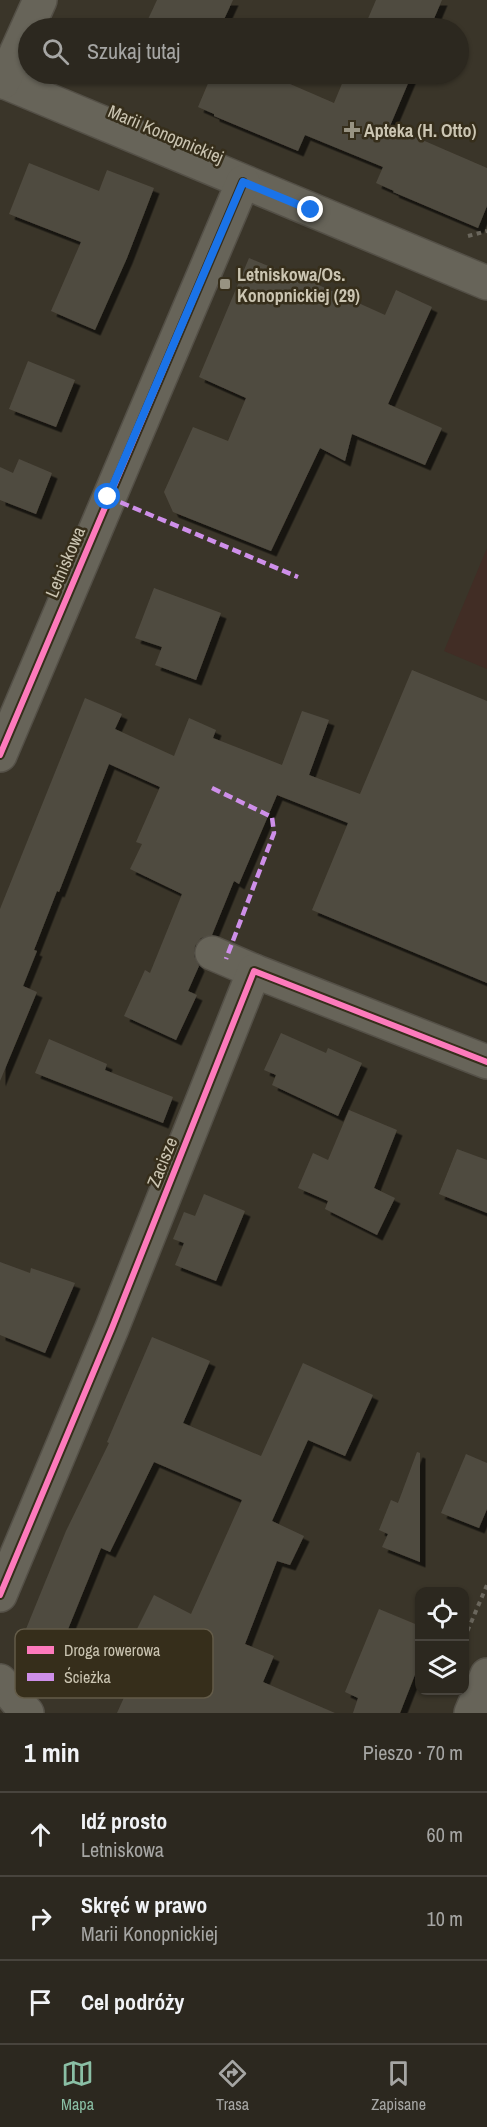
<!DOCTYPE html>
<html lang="pl">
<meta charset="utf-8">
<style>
body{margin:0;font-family:"Archivo Narrow",sans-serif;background:#38342c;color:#f1f3f6}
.controls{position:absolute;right:18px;bottom:18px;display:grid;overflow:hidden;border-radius:12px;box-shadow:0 2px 4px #0004}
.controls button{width:54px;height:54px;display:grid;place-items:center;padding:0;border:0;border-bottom:2px solid #48443d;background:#2c281f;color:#f1f3f6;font:30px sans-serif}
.stop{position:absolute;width:18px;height:18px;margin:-14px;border:4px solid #1a73e8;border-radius:50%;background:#fff}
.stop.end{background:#1a73e8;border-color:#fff;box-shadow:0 2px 6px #0008}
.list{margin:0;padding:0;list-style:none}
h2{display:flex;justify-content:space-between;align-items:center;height:78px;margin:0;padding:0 24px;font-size:26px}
h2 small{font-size:20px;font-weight:400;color:#a6a6a4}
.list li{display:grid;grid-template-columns:39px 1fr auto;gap:18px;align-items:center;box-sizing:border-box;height:84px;padding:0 24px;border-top:2px solid #48443d}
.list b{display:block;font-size:22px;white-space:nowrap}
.list p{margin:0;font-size:20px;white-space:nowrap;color:#a6a6a4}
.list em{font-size:20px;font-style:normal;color:#a6a6a4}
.icon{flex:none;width:33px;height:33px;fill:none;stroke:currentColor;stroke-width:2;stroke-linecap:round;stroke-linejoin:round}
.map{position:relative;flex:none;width:487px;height:1713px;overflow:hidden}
.search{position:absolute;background:#2c281f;box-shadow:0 2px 4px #0004;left:18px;right:18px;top:18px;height:66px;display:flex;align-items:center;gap:15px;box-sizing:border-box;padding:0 21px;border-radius:33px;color:#a6a6a4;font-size:22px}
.sheet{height:330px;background:#2c281f}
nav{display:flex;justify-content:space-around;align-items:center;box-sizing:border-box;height:84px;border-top:2px solid #48443d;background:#2c281f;font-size:16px;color:#a6a6a4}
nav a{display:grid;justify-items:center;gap:3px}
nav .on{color:#8abfa5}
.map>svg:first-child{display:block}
</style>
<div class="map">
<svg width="487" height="1713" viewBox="0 0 487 1713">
<defs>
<filter id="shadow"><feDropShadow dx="5.5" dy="5.5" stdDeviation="0" flood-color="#0009"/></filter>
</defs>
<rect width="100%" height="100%" fill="#3a3529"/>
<!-- green -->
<path fill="#412d25" d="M 487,548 L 487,669 L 444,651 Z"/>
<!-- building -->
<g fill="#504b40" filter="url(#shadow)">
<path d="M 157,0 L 233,0 L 220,28 L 144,28 Z"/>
<path d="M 376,0 L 442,0 L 430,28 L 364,28 Z"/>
<path d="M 212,74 L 267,74 L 334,103 L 346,74 L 412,74 L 390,126 L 487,168 L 487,206 L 478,228 L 393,192 L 394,191 L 376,183 L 383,167 L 305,135 L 298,151 L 214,116 L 214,114 L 198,107 Z"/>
<path d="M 29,163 L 99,191 L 107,170 L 154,188 L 127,258 L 95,330 L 51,311 L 81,242 L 9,214 Z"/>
<path d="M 249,258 L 302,280 L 303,278 L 385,315 L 396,290 L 432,307 L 388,404 L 442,428 L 425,465 L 352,434 L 345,461 L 320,448 L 271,551 L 173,512 L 164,492 L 193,427 L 228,441 L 246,398 L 199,377 Z"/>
<path d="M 28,361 L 75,380 L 56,427 L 9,409 Z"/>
<path d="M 19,459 L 52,473 L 36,514 L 0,500 L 0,467 L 13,473 Z"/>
<path d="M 154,588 L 221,613 L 196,680 L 155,665 L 162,647 L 135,638 Z"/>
<path d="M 412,670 L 487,701 L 487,983 L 312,910 L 348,823 L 277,795 L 239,884 L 234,881 L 212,935 L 201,938 L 195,946 L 194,956 L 199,966 L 188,991 L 197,995 L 176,1040 L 124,1016 L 145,970 L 150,973 L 182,894 L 130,869 L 142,844 L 136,842 L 160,787 L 109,764 L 59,892 L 57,891 L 34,950 L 37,951 L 23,986 L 37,992 L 0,1081 L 0,909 L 85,698 L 122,714 L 115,729 L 174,756 L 189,718 L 216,730 L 213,738 L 282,765 L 302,711 L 329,720 L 309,775 L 360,794 Z"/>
<path d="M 281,1033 L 326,1053 L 328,1048 L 362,1063 L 338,1116 L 272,1085 L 276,1075 L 264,1070 Z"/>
<path d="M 49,1039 L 107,1064 L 105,1070 L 173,1097 L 163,1123 L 35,1073 Z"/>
<path d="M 349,1110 L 397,1130 L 374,1188 L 395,1198 L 377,1235 L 325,1209 L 328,1201 L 298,1188 L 313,1153 L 328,1160 Z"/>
<path d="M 457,1149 L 487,1160 L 487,1213 L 439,1194 Z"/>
<path d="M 204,1194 L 245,1211 L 216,1281 L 175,1265 L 184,1243 L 173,1239 L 184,1212 L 195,1216 Z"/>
<path d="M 0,1262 L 30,1273 L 31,1268 L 75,1283 L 45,1353 L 0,1335 Z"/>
<path d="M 152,1337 L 210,1361 L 183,1423 L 261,1456 L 303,1363 L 373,1395 L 345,1456 L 308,1440 L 272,1521 L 304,1536 L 290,1565 L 277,1561 L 245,1644 L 274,1656 L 263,1682 L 335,1713 L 117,1713 L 145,1651 L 130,1643 L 154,1595 L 191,1614 L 242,1500 L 154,1462 L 110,1552 L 101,1548 L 62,1644 L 26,1629 L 66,1531 L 109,1443 L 107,1442 Z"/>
<path d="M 417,1452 L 420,1453 L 420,1562 L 382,1547 L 388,1534 L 379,1530 L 391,1500 L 398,1503 Z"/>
<path d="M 466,1454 L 487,1463 L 487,1509 L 479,1528 L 441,1513 Z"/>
<path d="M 379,1609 L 420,1626 L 420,1662 L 400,1713 L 353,1713 L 358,1698 L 345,1692 Z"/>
</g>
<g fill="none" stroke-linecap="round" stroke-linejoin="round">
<!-- minor casing -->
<g stroke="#545047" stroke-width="36">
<g id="minor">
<path d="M 0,80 L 487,283"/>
<path d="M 3,82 L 40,0"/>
<path d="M 0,755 L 243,182"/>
<path d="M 212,953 L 254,971"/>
<path d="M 0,1595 L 112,1328 L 254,971 L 487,1062"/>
<path d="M 0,1681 L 27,1713"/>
<path d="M 471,1713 L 487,1675"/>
</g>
</g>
<!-- path -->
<g stroke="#6a665c" stroke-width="4" stroke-dasharray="4.5 4.5" stroke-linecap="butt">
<path d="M 468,236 L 487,231"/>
<path d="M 464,1639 L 487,1585"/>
</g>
<!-- minor -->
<use href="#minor" stroke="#676459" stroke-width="33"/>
<!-- quiet -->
<g stroke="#ce8fe9" stroke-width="4.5" stroke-dasharray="9 4.5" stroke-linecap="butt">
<path d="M 108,497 L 298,577"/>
<path d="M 212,788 L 272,817 L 274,833 L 226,959"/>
</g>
<!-- cycleway casing -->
<g stroke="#362e1b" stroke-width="10">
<g id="cycleway">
<path d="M 0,755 L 243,182"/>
<path d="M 0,1595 L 112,1328 L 254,971 L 487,1062"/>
</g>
</g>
<!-- cycleway -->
<use href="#cycleway" stroke="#fd7abc" stroke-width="6"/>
</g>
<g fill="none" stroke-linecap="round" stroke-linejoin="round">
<!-- route -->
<path stroke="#1a73e8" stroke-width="8" d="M 108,497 L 243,182 L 311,210"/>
</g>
<!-- markers -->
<g fill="#989382" stroke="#362e1b" stroke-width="2">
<path d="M349 121h6v6h6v6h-6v6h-6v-6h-6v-6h6z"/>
<rect x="219" y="278" width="12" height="12" rx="3"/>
</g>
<g text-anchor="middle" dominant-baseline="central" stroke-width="5" stroke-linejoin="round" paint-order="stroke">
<!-- poi labels -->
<g font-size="18" font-weight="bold" fill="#cbc5b2" stroke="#362e1b" text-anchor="start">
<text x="364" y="130">Apteka (H. Otto)</text>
<text x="237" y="274">Letniskowa/Os.<tspan x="237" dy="21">Konopnickiej (29)</tspan></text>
</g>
<!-- street labels -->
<g font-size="18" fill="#cbc5b2" stroke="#362e1b">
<text transform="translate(166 134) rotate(23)">Marii Konopnickiej</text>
<text transform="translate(65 562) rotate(-67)">Letniskowa</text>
<text transform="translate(162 1162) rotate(-68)">Zacisze</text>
</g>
</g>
<!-- legend -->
<rect x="15" y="1629" width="198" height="69" rx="9" fill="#362e1b" stroke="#635b48" stroke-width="1.5"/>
<rect x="27" y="1646" width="27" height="8" fill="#fd7abc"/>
<rect x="27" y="1673" width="27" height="8" fill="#ce8fe9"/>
<g font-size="16" fill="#cbc5b2">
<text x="64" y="1656">Droga rowerowa</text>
<text x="64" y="1683">Ścieżka</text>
</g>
</svg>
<div class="controls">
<button><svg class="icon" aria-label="locate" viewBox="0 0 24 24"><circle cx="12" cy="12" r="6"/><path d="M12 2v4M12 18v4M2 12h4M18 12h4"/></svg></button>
<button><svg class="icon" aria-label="layers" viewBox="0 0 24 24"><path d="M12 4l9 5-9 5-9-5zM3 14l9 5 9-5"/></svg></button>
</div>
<div class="stop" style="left:108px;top:497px"></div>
<div class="stop end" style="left:311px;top:210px"></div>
<div class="search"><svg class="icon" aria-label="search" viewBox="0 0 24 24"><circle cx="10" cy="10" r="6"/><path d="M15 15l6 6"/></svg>Szukaj tutaj</div>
</div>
<section class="sheet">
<h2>1 min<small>Pieszo · 70 m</small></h2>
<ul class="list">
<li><svg class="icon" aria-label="ahead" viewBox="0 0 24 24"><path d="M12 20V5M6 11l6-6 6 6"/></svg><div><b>Idź prosto</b><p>Letniskowa</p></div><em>60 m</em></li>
<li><svg class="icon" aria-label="right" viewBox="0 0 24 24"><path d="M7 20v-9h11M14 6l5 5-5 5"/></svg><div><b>Skręć w prawo</b><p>Marii Konopnickiej</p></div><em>10 m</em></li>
<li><svg class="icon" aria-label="arrive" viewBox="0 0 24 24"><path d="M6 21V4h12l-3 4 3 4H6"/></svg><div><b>Cel podróży</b></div></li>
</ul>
</section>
<nav>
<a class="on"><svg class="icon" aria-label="map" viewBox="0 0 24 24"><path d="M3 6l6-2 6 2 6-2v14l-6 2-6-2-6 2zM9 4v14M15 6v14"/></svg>Mapa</a>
<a><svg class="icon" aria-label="directions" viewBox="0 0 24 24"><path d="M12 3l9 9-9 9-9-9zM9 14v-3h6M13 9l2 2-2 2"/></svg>Trasa</a>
<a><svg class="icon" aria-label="saved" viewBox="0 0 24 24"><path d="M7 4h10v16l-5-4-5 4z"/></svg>Zapisane</a>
</nav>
